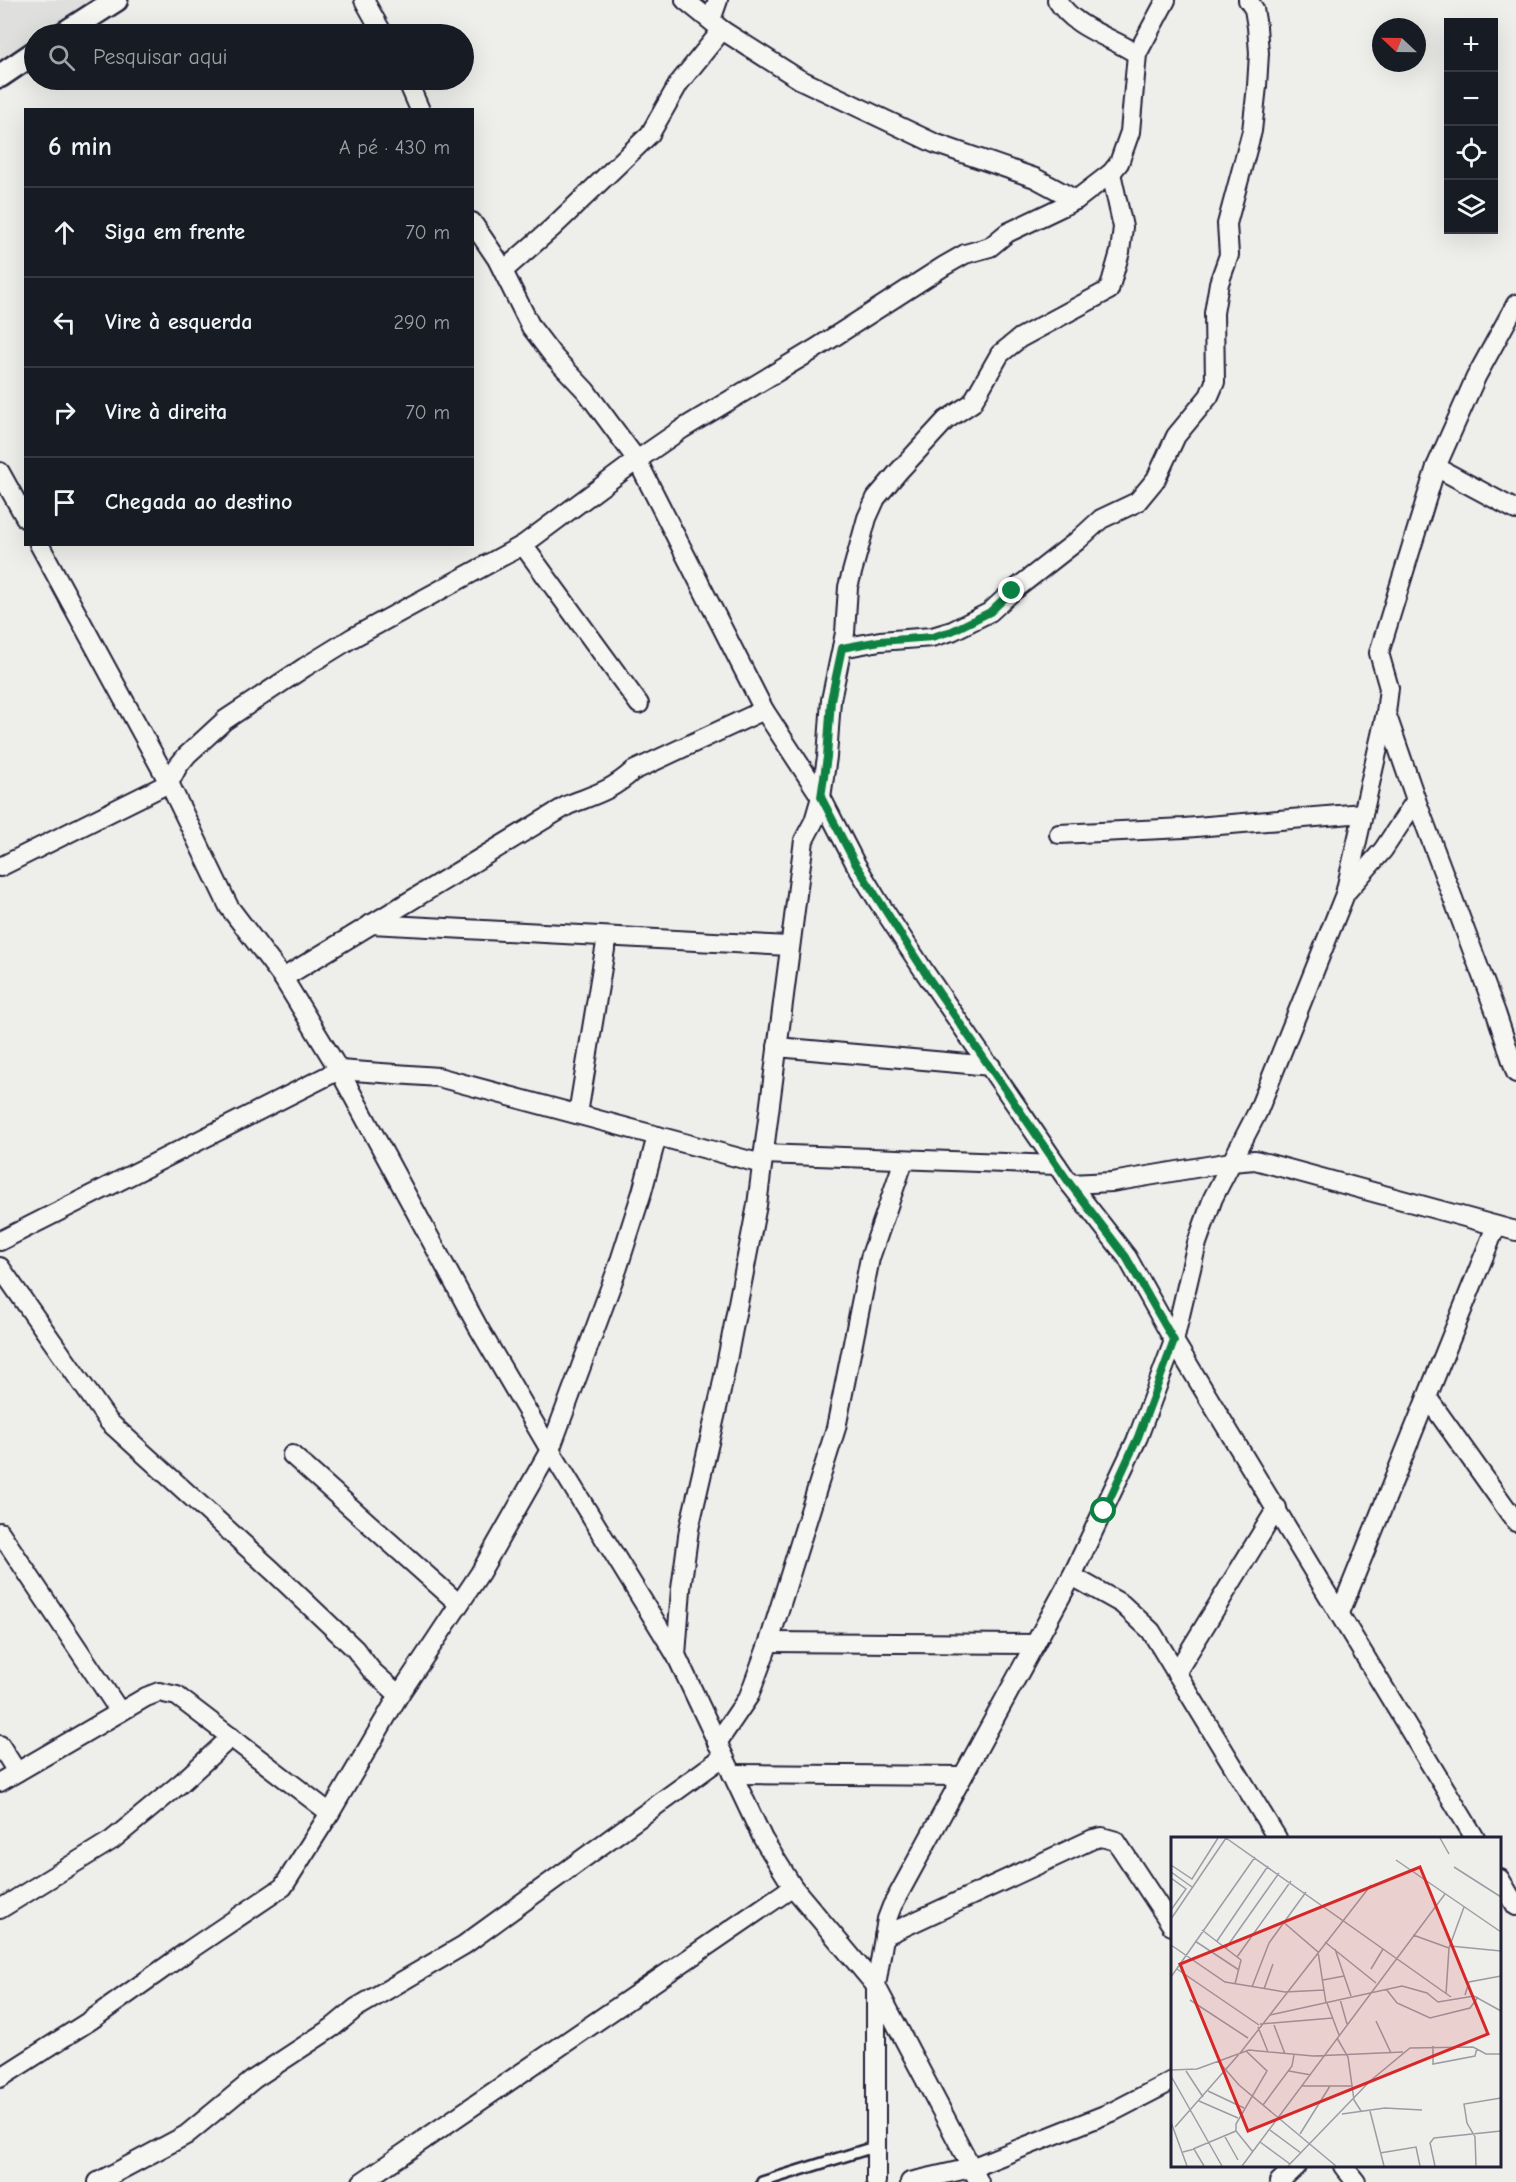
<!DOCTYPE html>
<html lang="pt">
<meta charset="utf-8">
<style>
body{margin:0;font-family:"Comic Neue",sans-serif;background:#242831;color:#f1f3f6}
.controls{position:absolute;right:18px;top:18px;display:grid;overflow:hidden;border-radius:0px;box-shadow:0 6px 24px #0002}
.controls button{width:54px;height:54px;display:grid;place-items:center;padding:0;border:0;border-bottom:2px solid #363941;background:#171b24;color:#f1f3f6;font:30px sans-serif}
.compass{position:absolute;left:1372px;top:18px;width:54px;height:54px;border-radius:50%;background:#171b24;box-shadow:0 6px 24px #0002;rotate:292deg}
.stop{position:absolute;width:18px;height:18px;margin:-14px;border:4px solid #0b8043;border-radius:50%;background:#fff}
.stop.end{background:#0b8043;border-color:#fff;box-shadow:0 2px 6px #0008}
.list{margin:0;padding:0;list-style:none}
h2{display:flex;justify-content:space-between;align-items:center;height:78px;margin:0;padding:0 24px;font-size:26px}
h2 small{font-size:20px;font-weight:400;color:#9ea1a6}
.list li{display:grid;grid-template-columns:39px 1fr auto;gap:18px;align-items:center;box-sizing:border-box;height:90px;padding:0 24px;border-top:2px solid #363941}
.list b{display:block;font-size:22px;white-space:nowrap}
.list em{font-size:20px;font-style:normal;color:#9ea1a6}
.icon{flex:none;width:33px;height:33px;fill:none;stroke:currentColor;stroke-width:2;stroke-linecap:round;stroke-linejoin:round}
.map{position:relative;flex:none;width:1516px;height:2182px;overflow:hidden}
.search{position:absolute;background:#171b24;box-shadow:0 6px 24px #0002;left:24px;top:24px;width:450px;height:66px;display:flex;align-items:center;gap:15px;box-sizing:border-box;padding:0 21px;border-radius:33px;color:#9ea1a6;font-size:22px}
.panel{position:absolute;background:#171b24;box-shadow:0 6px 24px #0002;left:24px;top:108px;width:450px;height:438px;border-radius:0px}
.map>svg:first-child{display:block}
</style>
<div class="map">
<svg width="1516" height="2182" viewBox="0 0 1516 2182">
<rect width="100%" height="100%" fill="#eeeeeb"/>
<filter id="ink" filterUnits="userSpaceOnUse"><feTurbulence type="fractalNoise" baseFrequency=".0167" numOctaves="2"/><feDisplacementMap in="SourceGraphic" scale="12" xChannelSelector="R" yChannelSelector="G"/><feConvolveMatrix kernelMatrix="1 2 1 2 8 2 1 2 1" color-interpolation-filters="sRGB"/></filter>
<g filter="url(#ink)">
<!-- built -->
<path fill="#dfdfde" d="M 0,0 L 110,0 L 59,34 L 34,34 L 34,51 L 0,74 Z"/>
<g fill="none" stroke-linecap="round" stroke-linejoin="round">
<!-- service casing -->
<g stroke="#22223b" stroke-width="14">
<path id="service" d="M 762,2182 L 877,2146"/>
</g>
<!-- minor casing -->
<g stroke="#22223b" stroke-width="22">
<g id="minor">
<path d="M 364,0 L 383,34"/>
<path d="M 685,0 L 722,30 L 799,79 L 934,143 L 1035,178 L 1076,200"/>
<path d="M 1057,0 C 1075,29 1110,36 1137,54"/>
<path d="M 711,20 L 718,0"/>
<path d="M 407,80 L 420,110"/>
<path d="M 472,222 L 497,259 L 531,327 L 554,357 L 586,391 L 637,460 L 764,710 L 821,797 L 855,863 L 878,901 L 926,974 L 1070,1184 L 1127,1257 L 1174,1341 L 1475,1838"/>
<path d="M 503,271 L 552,228 L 650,134 L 679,83 L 722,30"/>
<path d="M 1436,467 L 1516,510"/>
<path d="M 0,472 L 26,519"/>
<path d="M 39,544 L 169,783 L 229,907 L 283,978 L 339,1070 L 478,1327 L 550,1450 L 676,1655 L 763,1839 L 793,1887 L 876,1986 L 979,2182"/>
<path d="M 523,545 L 639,704"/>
<path d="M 842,648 L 880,641 L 932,637 L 952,631 L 990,612 L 1013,591 L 1077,541 L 1101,519 L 1137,502 L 1156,479 L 1176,436 L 1209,396 L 1215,382 L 1214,313 L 1219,283 L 1229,255 L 1227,224 L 1252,131 L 1257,86 L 1259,53 L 1257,27 L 1254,9 L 1248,0"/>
<path d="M 1386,713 L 1416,800 L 1496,1013 L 1516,1073"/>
<path d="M 1059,834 L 1184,828 L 1363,813"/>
<path d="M 0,867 L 169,783 L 178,766 L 187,755 L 225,720 L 305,667 L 352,638 L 523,545 L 637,460 L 682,429 L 815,349 L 944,266 L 965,254 L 990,247 L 1007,233 L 1076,200 L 1111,173 L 1119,163 L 1130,132 L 1137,54 L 1166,0"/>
<path d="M 1348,890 L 1383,850 L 1416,800"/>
<path d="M 371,924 L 789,946"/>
<path d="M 283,978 L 568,805 C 596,794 609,792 633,771 L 764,710"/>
<path d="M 777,1047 L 991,1066"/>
<path d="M 578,1114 L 607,937"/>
<path d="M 763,1154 L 1057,1165"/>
<path d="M 1070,1184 L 1112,1182 L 1231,1162 L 1255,1160 L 1516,1231"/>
<path d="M 0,1241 L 339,1070 L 438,1077 L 762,1164"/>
<path d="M 0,1267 L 109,1422 L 273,1571 L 355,1649 L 372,1671 L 399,1695"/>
<path d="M 1427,1397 L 1516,1522"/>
<path d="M 292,1455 L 459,1604"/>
<path d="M 0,1532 L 120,1712"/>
<path d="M 1072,1576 L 1122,1604 L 1151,1631 L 1277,1838"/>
<path d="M 1340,1613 L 1496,1226"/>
<path d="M 769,1642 L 1035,1644"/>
<path d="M 676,1655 L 681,1589 L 689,1529 L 721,1391 L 757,1205 L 804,840 L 814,821 L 821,797 L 827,757 L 831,700 L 845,633 L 848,587 L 867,518 L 876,498 L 899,471 L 946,420 L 972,403 L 1000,354 L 1020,338 L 1109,290 L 1120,252 L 1123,227 L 1111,173"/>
<path d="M 1176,1673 L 1277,1508"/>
<path d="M 717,1743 L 749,1696 L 769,1642 L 836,1428 L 870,1258 L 904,1160"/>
<path d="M 0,1745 L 17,1772"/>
<path d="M 732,1774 L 963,1776"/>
<path d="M 0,1782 L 146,1697 L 159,1692 L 177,1696 L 330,1813"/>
<path d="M 1500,1879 L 1516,1906"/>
<path d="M 0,1909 L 112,1840 L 181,1783 L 231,1737"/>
<path d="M 884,1936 L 1093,1839 L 1102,1837 L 1116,1841 L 1172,1926"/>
<path d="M 0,2078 L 91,2020 L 188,1951 L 283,1887 L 330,1813 L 399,1695 L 480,1573 L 550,1450 L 618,1267 L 642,1192 L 657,1136"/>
<path d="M 1343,2166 L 1356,2182"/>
<path d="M 98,2182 L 186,2135 L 254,2079 L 333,2027 L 356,2008 L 464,1945 L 723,1757"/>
<path d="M 362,2182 L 793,1887"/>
<path d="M 876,2182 L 876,1986 L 887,1919 L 892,1906 L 1072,1576 L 1138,1437 L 1174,1341 L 1197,1243 L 1213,1198 L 1258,1111 L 1345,894 L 1386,713 L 1389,688 L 1379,653 L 1436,467 L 1476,377 L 1516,304"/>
<path d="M 910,2182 L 971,2168 L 1112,2112 L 1172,2081"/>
<path d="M 1279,2182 L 1296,2166"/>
</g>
</g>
<!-- tertiary casing -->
<g stroke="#22223b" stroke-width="27">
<g id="tertiary">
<path d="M 63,34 L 116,0"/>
<path d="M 0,76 L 34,53"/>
</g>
</g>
<!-- service -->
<use href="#service" stroke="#f6f6f2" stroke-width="9"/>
<!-- minor -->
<use href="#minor" stroke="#f6f6f2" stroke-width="18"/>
<!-- tertiary -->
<use href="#tertiary" stroke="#f6f6f2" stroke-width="22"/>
</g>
</g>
<g fill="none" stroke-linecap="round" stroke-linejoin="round" filter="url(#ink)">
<!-- route -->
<path stroke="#0b8043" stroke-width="8" d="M 1012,591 L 990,612 L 952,631 L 932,637 L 880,641 L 842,648 L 831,700 L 827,757 L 821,797 L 855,863 L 926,974 L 1070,1184 L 1126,1257 L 1174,1341 L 1138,1437 L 1104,1511"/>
</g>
<!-- overview -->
<g transform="translate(1171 1837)">
<rect width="330" height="330" fill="#eeeeeb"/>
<path fill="none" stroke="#9c9ca5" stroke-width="1.5" d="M 55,1 L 280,160M 269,1 L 278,17M 225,23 L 330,95M 0,28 L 21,42 L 47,1M 283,30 L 330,60M 0,35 L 21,50M 0,41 L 15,52 L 0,73M 0,82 L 55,1M 111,84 L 147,115 L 155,166M 31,93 L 70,123 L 64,147M 242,98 L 278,111M 24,104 L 68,133M 46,104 L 97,29M 154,105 L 205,146M 0,108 L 54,145 L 114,155 L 153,153M 279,109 L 330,114M 55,111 L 108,36M 164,112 L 180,159M 66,120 L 120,44M 6,132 L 88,188M 200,132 L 212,112M 0,140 L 84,20M 152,143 L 173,139M 81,150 L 98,106 L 135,55M 93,152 L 102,127M 215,152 L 226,166 L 259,181 L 299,171 L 307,160M 275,157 L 278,111 L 293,70M 294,158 L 298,145 L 330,139M 169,162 L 176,187M 19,163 L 77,201M 156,166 L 168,198M 99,178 L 231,149 L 256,156 L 267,165 L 303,159 L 330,174M 205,184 L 220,216M 89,187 L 162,181M 103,188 L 114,217M 87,190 L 97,215M 166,201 L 177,220 L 183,263 L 190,274M 262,209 L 262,227 L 304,219 L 306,211M 75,214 L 96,234 L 65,287 L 65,294 L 82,315M 47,224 L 68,248 L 165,329M 0,233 L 26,232 L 78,213 L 142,219 L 232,215M 15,234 L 32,260M 118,234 L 140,238M 0,239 L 51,329M 131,249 L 181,249M 37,254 L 73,271M 28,264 L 67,281M 92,268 L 121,229 L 123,218M 199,274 L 213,329M 171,277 L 214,271 L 251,273M 0,285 L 16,329M 4,290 L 70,215 L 200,48M 99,293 L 130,316M 129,297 L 159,249M 53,298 L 67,323M 89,305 L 119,327M 22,312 L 65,294M 12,315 L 23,312 L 33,329M 209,316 L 245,310 L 249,329M 71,329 L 274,57M 117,329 L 199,244 L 239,211 L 302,210 L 315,217 L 330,217M 264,329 L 259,306 L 263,301 L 330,294M 305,329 L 304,300 L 296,286 L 293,267 L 330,261"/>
<path fill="#d62828" fill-opacity="0.15" stroke="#d62828" stroke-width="3" d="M 249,30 L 317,197 L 77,294 L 9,127 Z"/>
<rect width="330" height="330" fill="none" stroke="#22223b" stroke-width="3"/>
</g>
</svg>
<div class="controls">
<button>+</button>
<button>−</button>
<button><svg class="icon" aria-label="locate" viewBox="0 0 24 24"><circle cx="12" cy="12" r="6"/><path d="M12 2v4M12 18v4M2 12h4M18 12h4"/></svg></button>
<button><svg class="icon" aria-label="layers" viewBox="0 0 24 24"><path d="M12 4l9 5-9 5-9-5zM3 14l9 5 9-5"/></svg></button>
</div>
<svg class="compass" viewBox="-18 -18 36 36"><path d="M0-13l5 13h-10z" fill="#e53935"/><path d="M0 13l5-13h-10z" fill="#9ea1a6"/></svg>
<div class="stop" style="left:1104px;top:1511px"></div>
<div class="stop end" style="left:1012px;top:591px"></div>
<div class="search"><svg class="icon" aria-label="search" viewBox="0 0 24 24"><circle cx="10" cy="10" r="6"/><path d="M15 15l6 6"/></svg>Pesquisar aqui</div>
<section class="panel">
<h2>6 min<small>A pé · 430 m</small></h2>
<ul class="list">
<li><svg class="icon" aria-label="ahead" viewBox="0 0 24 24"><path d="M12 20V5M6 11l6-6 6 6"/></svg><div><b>Siga em frente</b></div><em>70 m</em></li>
<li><svg class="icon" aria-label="left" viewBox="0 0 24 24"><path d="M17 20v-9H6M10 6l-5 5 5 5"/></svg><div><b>Vire à esquerda</b></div><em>290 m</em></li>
<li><svg class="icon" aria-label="right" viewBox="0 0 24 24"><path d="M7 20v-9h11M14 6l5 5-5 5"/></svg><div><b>Vire à direita</b></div><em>70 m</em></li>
<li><svg class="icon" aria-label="arrive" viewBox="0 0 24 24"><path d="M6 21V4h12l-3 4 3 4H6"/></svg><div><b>Chegada ao destino</b></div></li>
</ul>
</section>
</div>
